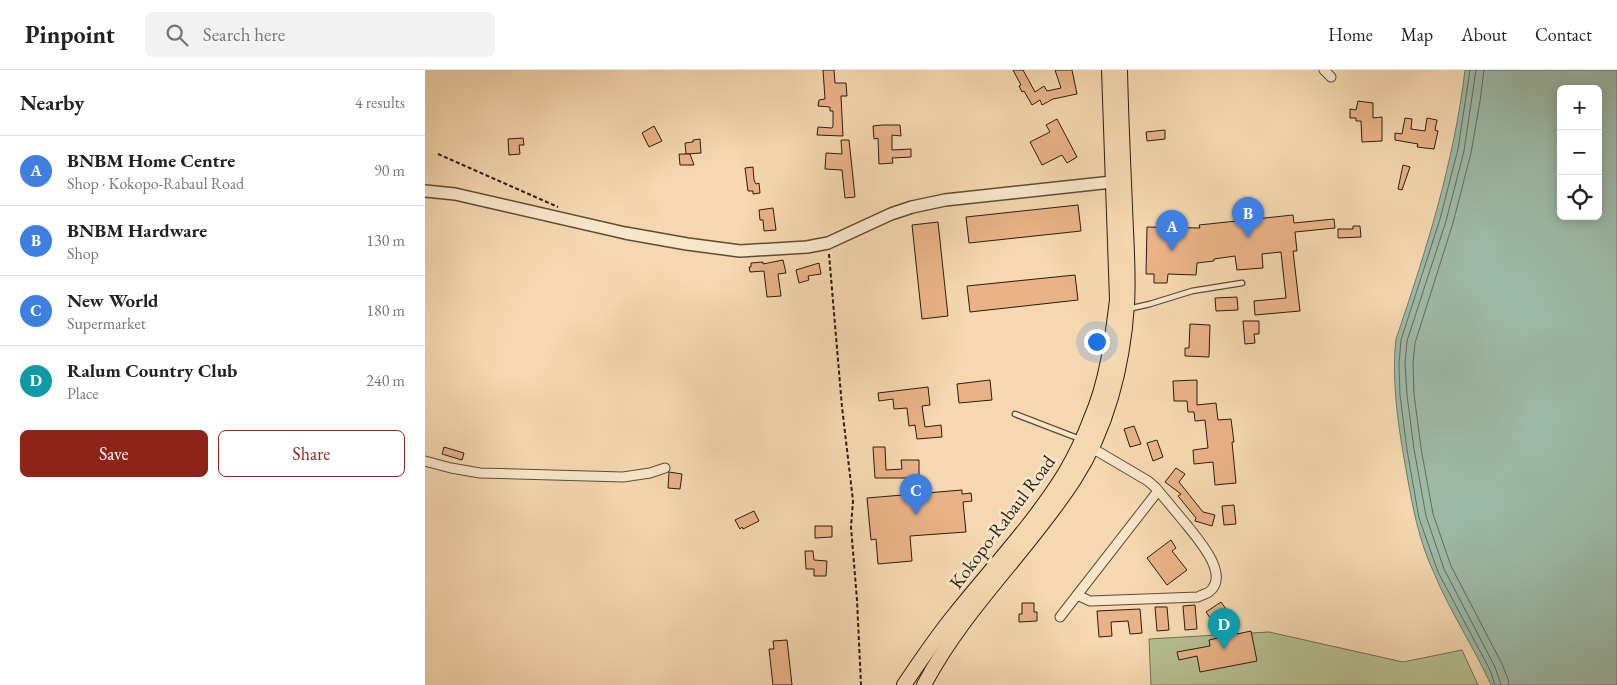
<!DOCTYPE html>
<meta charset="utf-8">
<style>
body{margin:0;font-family:"EB Garamond",serif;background:#f2f2f2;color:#222}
.controls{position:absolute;right:15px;top:15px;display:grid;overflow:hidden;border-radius:8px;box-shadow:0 2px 12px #0003}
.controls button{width:45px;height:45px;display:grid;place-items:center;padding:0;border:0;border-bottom:1px solid #e0e0e0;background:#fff;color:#222;font:25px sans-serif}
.you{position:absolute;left:671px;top:271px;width:18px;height:18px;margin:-12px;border:4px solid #fff;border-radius:50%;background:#1a73e8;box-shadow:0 0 0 8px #1a73e833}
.badge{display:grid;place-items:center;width:32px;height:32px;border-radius:50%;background:#8f2418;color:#fff;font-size:16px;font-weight:700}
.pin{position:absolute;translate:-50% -41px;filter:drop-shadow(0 1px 2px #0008)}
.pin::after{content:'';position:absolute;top:26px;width:18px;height:15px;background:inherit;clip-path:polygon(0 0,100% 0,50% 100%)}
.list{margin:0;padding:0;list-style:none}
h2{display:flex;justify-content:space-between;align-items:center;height:65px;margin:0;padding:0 20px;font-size:21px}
h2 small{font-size:16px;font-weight:400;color:#767676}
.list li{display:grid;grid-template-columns:32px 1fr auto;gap:15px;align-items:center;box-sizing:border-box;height:70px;padding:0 20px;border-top:1px solid #e0e0e0}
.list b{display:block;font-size:19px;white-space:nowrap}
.list p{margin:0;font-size:16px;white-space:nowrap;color:#767676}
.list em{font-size:16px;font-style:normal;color:#767676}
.actions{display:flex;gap:10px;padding:15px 20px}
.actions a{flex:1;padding:11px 0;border:1px solid #8f2418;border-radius:8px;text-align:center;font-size:18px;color:#8f2418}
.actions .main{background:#8f2418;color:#fff}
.icon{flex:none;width:28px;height:28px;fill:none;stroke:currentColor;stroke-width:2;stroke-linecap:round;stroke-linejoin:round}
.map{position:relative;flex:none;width:1192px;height:615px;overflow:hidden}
header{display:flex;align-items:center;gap:30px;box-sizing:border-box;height:70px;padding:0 25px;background:#fff;border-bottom:1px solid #e0e0e0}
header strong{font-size:24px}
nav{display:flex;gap:28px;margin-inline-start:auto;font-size:18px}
.search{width:350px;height:45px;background:#f2f2f2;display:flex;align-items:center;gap:12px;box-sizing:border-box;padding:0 18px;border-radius:8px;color:#767676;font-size:19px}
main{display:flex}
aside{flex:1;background:#fff}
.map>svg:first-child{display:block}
</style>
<header>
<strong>Pinpoint</strong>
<div class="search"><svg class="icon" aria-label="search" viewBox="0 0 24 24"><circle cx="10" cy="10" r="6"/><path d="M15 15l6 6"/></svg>Search here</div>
<nav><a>Home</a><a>Map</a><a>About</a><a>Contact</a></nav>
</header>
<main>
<aside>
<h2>Nearby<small>4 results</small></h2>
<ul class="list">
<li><span class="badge" style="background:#3f7fe0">A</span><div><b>BNBM Home Centre</b><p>Shop · Kokopo-Rabaul Road</p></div><em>90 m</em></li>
<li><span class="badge" style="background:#3f7fe0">B</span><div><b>BNBM Hardware</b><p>Shop</p></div><em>130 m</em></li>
<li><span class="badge" style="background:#3f7fe0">C</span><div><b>New World</b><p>Supermarket</p></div><em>180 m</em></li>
<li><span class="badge" style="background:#0f9aa8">D</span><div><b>Ralum Country Club</b><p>Place</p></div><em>240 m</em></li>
</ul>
<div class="actions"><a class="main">Save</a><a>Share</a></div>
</aside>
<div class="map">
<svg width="1192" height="615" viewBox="0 0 1192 615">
<rect width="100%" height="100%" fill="#f5d8af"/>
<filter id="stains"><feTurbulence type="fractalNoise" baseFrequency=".004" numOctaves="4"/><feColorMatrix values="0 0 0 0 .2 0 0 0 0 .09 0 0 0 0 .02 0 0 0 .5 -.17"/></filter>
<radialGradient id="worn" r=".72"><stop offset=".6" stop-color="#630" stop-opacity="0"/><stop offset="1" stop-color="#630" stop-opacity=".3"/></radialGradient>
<!-- green -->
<path fill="#b6c090" stroke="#706e50" d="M 844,562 L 978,592 L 1037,580 L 1053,615 L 726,615 L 724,569 Z"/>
<!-- water -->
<path fill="#9dbaa8" stroke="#6f7b6c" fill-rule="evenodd" d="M 1040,0 L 1192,0 L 1192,615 L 1066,615 C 1049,577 1025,542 1009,503 C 994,471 988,439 982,405 C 974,360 966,314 971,269 C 1001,181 1029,93 1040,0 ZM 1136,19 L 1173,19 L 1173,146 L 1136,146 Z"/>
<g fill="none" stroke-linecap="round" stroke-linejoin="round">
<!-- shore -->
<g stroke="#646c5c" stroke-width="1">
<path d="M 1045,0 L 1033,79 L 1015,149 L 976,270 L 974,294 L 975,325 L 982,380 L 994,448 L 1013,502 L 1065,600 L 1070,615"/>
<path d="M 1051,0 L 1039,81 L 1021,151 L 982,271 L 980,294 L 982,325 L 989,379 L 1001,446 L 1019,499 L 1070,597 L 1076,615"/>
<path d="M 1059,0 L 1055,31 L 1046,83 L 1028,153 L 990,273 L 988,294 L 989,324 L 996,378 L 1008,444 L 1026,496 L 1077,594 L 1083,609 L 1084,615"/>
</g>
</g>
<!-- building -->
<g fill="#eab287" stroke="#2a1d11">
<path d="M 398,0 L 409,0 L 410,13 L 421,13 L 422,26 L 416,26 L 418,66 L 392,65 L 393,57 L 407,58 L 408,56 L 408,41 L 405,41 L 405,37 L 393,36 L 394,30 L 400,29 Z"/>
<path d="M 588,0 L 598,0 L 610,22 L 619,16 L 622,21 L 636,18 L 630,0 L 647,0 L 652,24 L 628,29 L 617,35 L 615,30 L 607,35 L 599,21 L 597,22 L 594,16 L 596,15 Z"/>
<path d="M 933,31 L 948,33 L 948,48 L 957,47 L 957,71 L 937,72 L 936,51 L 931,51 L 931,48 L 925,48 L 925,39 L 931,40 Z"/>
<path d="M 980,48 L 987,49 L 986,59 L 1000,61 L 1002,48 L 1012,50 L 1010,60 L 1013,61 L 1009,79 L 992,77 L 993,74 L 970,70 L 970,63 L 977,64 Z"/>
<path d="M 632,49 L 652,87 L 642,93 L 637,85 L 617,95 L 605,72 L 625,62 L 621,55 Z"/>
<path d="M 457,55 L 475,55 L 476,66 L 467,65 L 467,80 L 486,79 L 486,87 L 467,88 L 468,93 L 454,94 L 453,68 L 449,69 L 448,56 Z"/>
<path d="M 229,56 L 237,71 L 224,77 L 217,63 Z"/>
<path d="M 740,60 L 740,69 L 722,71 L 721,62 Z"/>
<path d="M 98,68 L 99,75 L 94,75 L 95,84 L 84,85 L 83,69 Z"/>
<path d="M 275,69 L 276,83 L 261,84 L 260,73 L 268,72 L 268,70 Z"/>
<path d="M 416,70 L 424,70 L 430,127 L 420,128 L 417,100 L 400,99 L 401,83 L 417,84 Z"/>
<path d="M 254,84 L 265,84 L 269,95 L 255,95 Z"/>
<path d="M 978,95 L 985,97 L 977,120 L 973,119 Z"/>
<path d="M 328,97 L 329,110 L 331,114 L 334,113 L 335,123 L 328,124 L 328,121 L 323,121 L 320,98 Z"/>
<path d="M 653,135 L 656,161 L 544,173 L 541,147 Z"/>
<path d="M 348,138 L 351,160 L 339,161 L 338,150 L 335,150 L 334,140 Z"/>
<path d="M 868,145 L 869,153 L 909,149 L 910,158 L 870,162 L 872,181 L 868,181 L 875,241 L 830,245 L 829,231 L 861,228 L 856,182 L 837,184 L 838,198 L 812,200 L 810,186 L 789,189 L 789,191 L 772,193 L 771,205 L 743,204 L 742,213 L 729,213 L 729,204 L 721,204 L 722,157 L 775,158 L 774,155 Z"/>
<path d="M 513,152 L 523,246 L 497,249 L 487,155 Z"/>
<path d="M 928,156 L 935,156 L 936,167 L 913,168 L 913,159 L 928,159 Z"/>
<path d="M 358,190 L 361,203 L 353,204 L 356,226 L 342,227 L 339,201 L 325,202 L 324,197 L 326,197 L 326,193 L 338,192 L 338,194 Z"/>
<path d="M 394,193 L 396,204 L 383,206 L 384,210 L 374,213 L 371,200 Z"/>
<path d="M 650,205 L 653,230 L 545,242 L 542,216 Z"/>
<path d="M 812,227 L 813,240 L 791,241 L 790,228 Z"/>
<path d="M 818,251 L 834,251 L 834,264 L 829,264 L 830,273 L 820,274 Z"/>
<path d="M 765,254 L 785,255 L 784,287 L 760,286 L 760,278 L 764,278 Z"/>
<path d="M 565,310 L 567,330 L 534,333 L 532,314 Z"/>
<path d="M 772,310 L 772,335 L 791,333 L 793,350 L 806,349 L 809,372 L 807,372 L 811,413 L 790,415 L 788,392 L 769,394 L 768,380 L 783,378 L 780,350 L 770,351 L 769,342 L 763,342 L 762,331 L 749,331 L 748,311 Z"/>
<path d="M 503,317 L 505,335 L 497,336 L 500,357 L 516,355 L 517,367 L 492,369 L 490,355 L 484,356 L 482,338 L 469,339 L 468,329 L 454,331 L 453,323 Z"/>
<path d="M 709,356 L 716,374 L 705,377 L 699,359 Z"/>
<path d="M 732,370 L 738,387 L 728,391 L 722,373 Z"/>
<path d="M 19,377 L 39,383 L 37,390 L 17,384 Z"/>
<path d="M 448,377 L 460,377 L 461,400 L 477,399 L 476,390 L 494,390 L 494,408 L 450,408 Z"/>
<path d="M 751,398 L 760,404 L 754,412 L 778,442 L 790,445 L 787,456 L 770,451 L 771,448 L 753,426 L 756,424 L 740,412 Z"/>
<path d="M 244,402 L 257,404 L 255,419 L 243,418 Z"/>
<path d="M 537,420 L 537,424 L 546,423 L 547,431 L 538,432 L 541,462 L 485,466 L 487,491 L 453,494 L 451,469 L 446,470 L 442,428 Z"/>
<path d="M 809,435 L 811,454 L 799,455 L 797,436 Z"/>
<path d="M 329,441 L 334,451 L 318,459 L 317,457 L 315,459 L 310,450 Z"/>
<path d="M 390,456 L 407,456 L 407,467 L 390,468 Z"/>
<path d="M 746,470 L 751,478 L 747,481 L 762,500 L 742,515 L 722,488 Z"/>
<path d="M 380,481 L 388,481 L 389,490 L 402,491 L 401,506 L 389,506 L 389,499 L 381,499 Z"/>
<path d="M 796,532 L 803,542 L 798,545 L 812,564 L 826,561 L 832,591 L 775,602 L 772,586 L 754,590 L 752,582 L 785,576 L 784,570 L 798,567 L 781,542 Z"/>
<path d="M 597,533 L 609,533 L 609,542 L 612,542 L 612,551 L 594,552 L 594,544 L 597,544 Z"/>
<path d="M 770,535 L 772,559 L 760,560 L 758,536 Z"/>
<path d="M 730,537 L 742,537 L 744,560 L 732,561 Z"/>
<path d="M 715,539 L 717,563 L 705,564 L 703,551 L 686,552 L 687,566 L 674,567 L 672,541 Z"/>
<path d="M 362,570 L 367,615 L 348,615 L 344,579 L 349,579 L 348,571 Z"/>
</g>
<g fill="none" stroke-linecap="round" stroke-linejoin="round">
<!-- service casing -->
<g stroke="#5d4c38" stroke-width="7">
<g id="service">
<path d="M 703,239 L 725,234 L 767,221 L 817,213"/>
<path d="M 590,344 L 655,369"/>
</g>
</g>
<!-- minor casing -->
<g stroke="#5d4c38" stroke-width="11">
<g id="minor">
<path d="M 899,0 L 906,7"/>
<path d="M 0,391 L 26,398 L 55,403 L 198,407 L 225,403 L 240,398"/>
<path d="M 652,525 L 665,531 L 773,527 C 776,525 781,524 784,522 C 806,505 772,468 761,454 C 751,442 741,430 731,418 L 723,411 L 667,378"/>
<path d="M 635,547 L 733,421"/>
</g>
</g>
<!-- tertiary casing -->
<g stroke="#5d4c38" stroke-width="14">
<path id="tertiary" d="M 0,121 L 30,124 L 200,163 L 262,174 L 315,181 L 382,177 L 403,173 L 466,144 L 487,137 L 520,130 L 687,112"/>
</g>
<!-- primary casing -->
<g stroke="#2a1d11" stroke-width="16">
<g id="primary">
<path d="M 479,615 C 495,591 512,566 530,544 C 566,499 610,452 640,403 C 650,386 659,367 666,348 C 682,311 687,270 692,230 L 684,0"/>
<path d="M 499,615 C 538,540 603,481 649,410 C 682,359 698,296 702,235 C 704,202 701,169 700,136 C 698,91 696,45 695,0"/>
</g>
</g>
<!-- path -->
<g stroke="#2a1d11" stroke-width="2" stroke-dasharray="4 2.5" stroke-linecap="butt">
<path d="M 13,84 L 133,137"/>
<path d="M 404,184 L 417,337 L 428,431 L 426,457 L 432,530 L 436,615"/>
</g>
<!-- service -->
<use href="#service" stroke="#f8e6cb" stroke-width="4.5"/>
<!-- minor -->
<use href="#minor" stroke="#f8e6cb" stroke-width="9"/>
<!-- tertiary -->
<use href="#tertiary" stroke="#f8e6cb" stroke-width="11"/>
<!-- primary -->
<use href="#primary" stroke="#f5d8af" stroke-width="14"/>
</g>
<g text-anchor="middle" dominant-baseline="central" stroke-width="5" stroke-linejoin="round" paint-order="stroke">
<!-- street labels -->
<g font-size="19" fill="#2a1d11" stroke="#f8e6cb">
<text transform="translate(577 452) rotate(-53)">Kokopo-Rabaul Road</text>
</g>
</g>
<rect width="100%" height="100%" filter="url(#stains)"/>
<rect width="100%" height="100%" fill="url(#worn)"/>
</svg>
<div class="controls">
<button>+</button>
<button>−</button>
<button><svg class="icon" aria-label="locate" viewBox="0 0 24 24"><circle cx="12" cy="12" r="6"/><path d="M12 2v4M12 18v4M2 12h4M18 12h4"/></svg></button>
</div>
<div class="you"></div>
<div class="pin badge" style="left:747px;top:181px;background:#3f7fe0">A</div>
<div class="pin badge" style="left:823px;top:168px;background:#3f7fe0">B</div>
<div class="pin badge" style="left:491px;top:445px;background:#3f7fe0">C</div>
<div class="pin badge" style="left:799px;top:579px;background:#0f9aa8">D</div>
</div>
</main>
